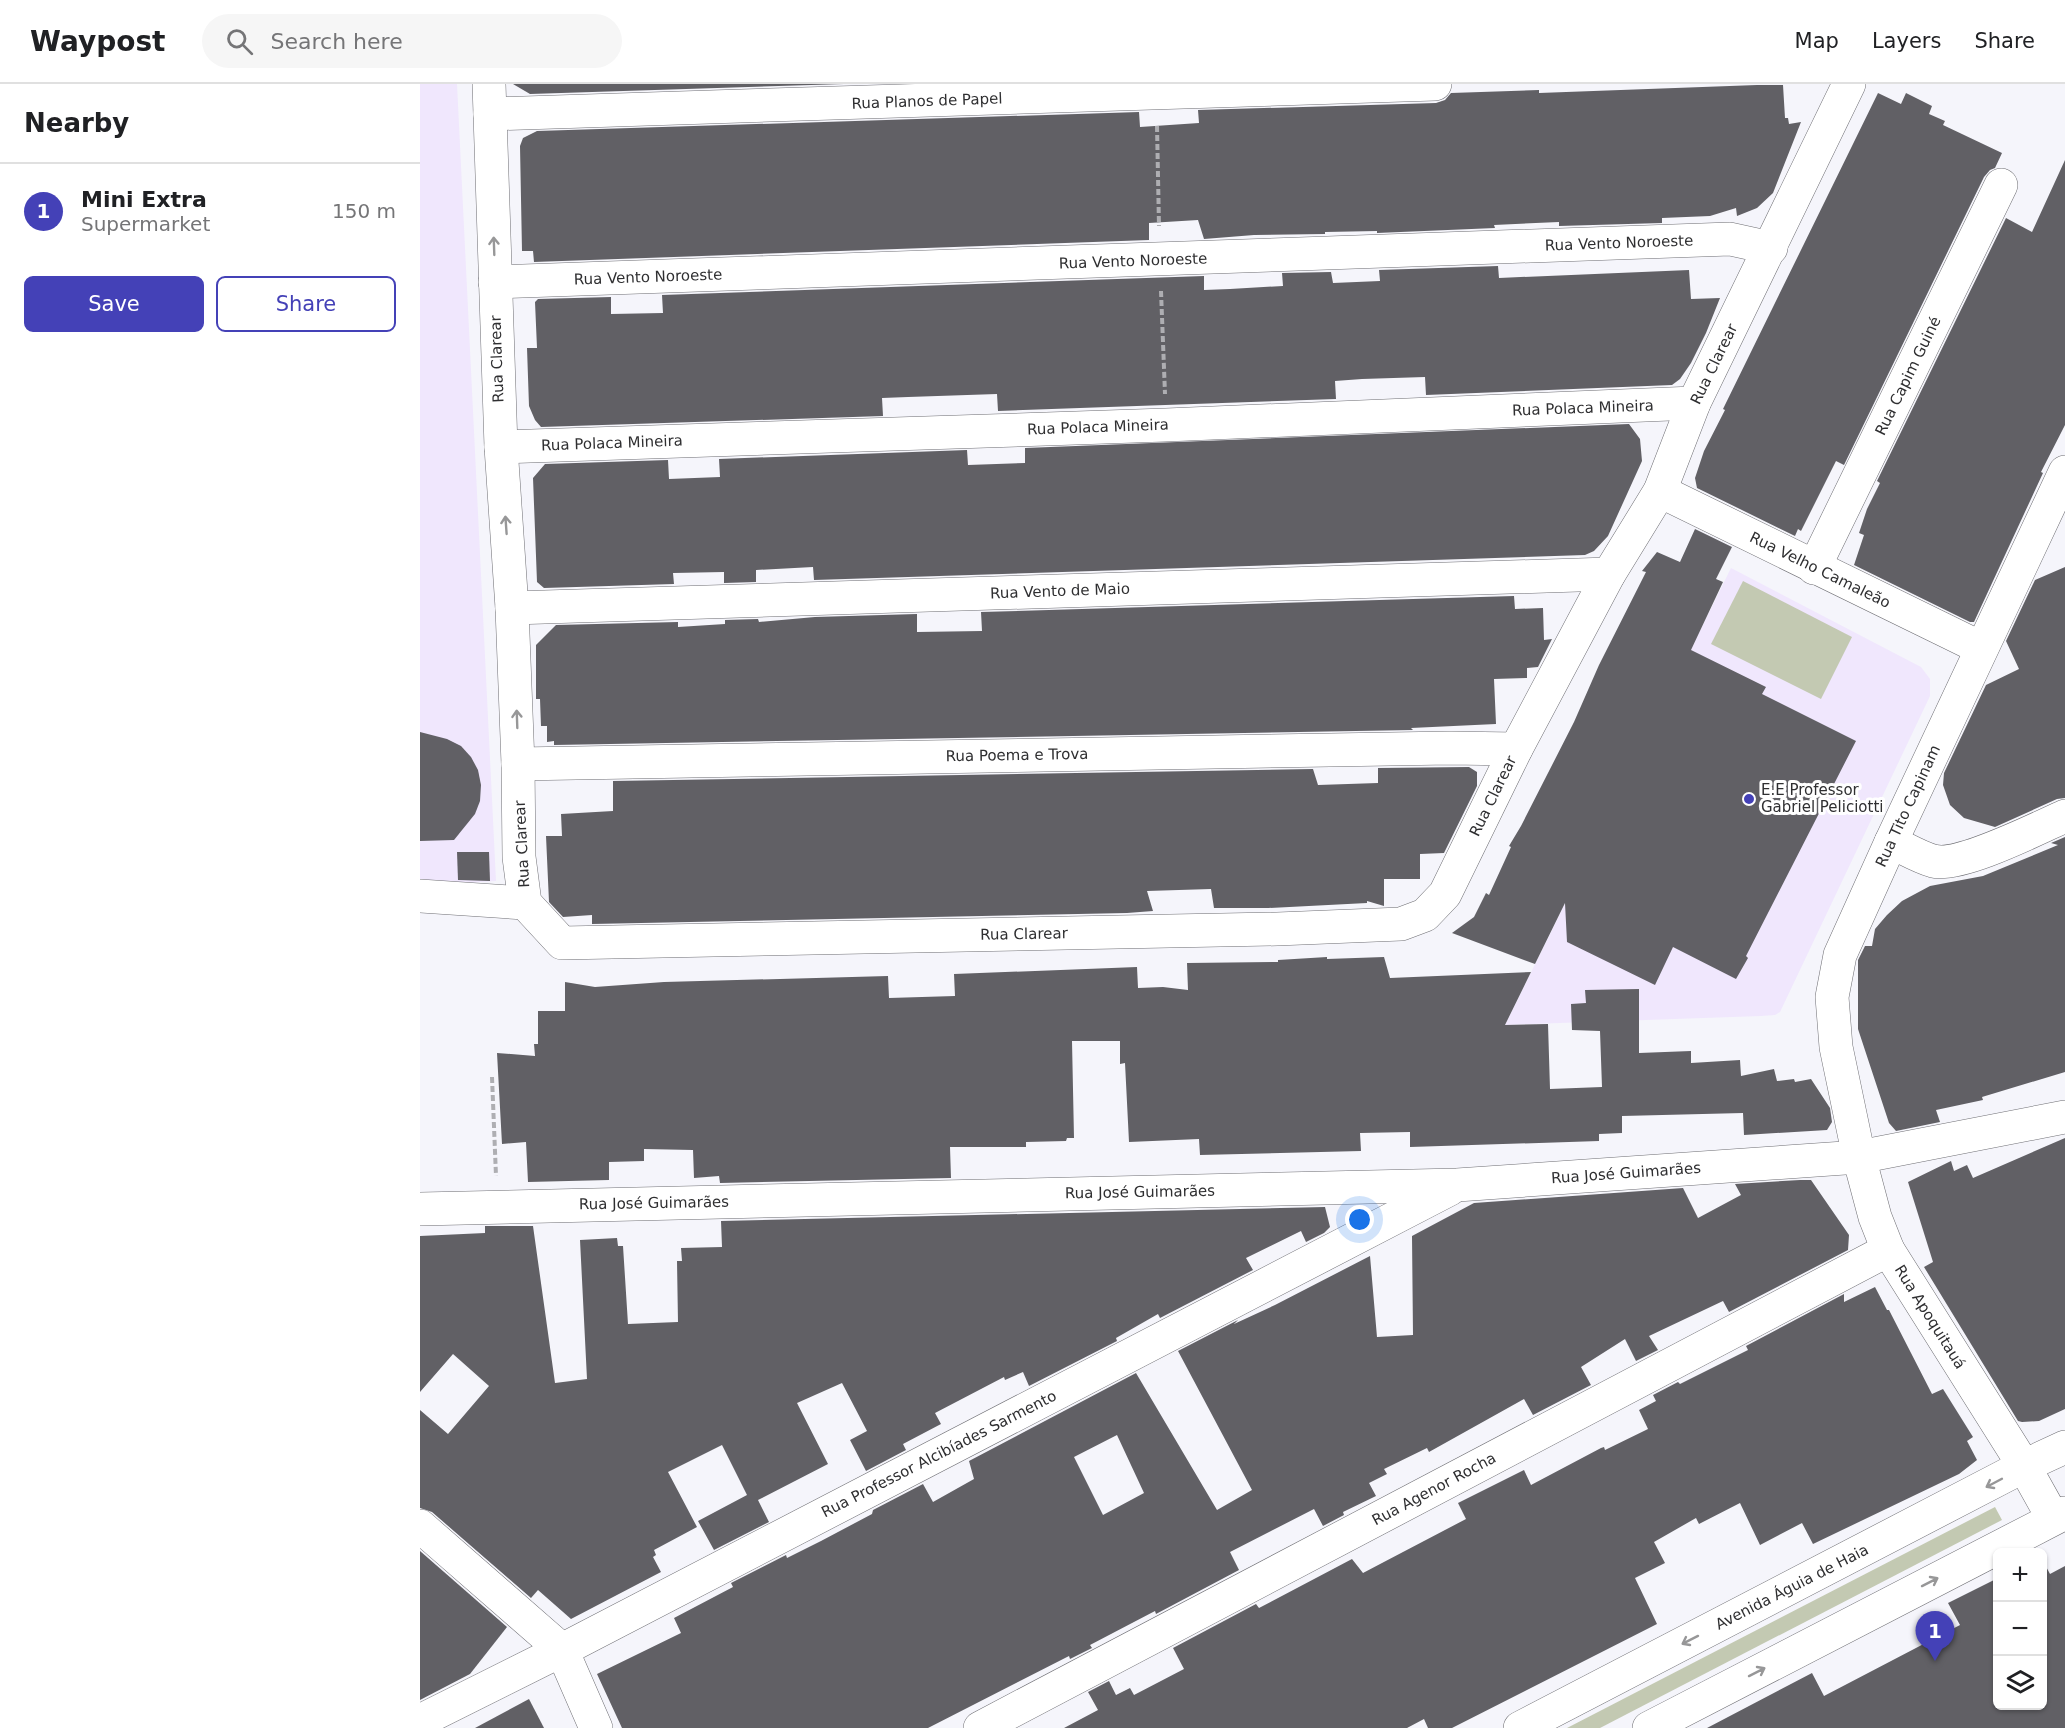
<!DOCTYPE html>
<meta charset="utf-8">
<style>
body{margin:0;font-family:"DejaVu Sans",sans-serif;background:#f6f6f6;color:#202124}
.controls{position:absolute;right:18px;bottom:18px;display:grid;overflow:hidden;border-radius:9px;box-shadow:0 2px 4px #0004}
.controls button{width:54px;height:54px;display:grid;place-items:center;padding:0;border:0;border-bottom:2px solid #e0e0e0;background:#fff;color:#202124;font:30px sans-serif}
.you{position:absolute;left:940px;top:1136px;width:21px;height:21px;margin:-15px;border:4px solid #fff;border-radius:50%;background:#1a73e8;box-shadow:0 0 0 9px #1a73e833}
.badge{display:grid;place-items:center;width:39px;height:39px;border-radius:50%;background:#4441b7;color:#fff;font-size:20px;font-weight:700}
.pin{position:absolute;translate:-50% -50px;filter:drop-shadow(0 2px 3px #0008)}
.pin::after{content:'';position:absolute;top:32px;width:21px;height:18px;background:inherit;clip-path:polygon(0 0,100% 0,50% 100%)}
.list{margin:0;padding:0;list-style:none}
h2{display:flex;justify-content:space-between;align-items:center;height:78px;margin:0;padding:0 24px;font-size:26px}
h2 small{font-size:20px;font-weight:400;color:#757577}
.list li{display:grid;grid-template-columns:39px 1fr auto;gap:18px;align-items:center;box-sizing:border-box;height:96px;padding:0 24px;border-top:2px solid #e0e0e0}
.list b{display:block;font-size:22px;white-space:nowrap}
.list p{margin:0;font-size:20px;white-space:nowrap;color:#757577}
.list em{font-size:20px;font-style:normal;color:#757577}
.actions{display:flex;gap:12px;padding:18px 24px}
.actions a{flex:1;padding:14px 0;border:2px solid #4441b7;border-radius:9px;text-align:center;font-size:21px;color:#4441b7}
.actions .main{background:#4441b7;color:#fff}
.icon{flex:none;width:33px;height:33px;fill:none;stroke:currentColor;stroke-width:2;stroke-linecap:round;stroke-linejoin:round}
.map{position:relative;flex:none;width:1645px;height:1644px;overflow:hidden}
header{display:flex;align-items:center;gap:36px;box-sizing:border-box;height:84px;padding:0 30px;background:#fff;border-bottom:2px solid #e0e0e0}
header strong{font-size:28px}
nav{display:flex;gap:33px;margin-inline-start:auto;font-size:21px}
.search{width:420px;height:54px;background:#f6f6f6;display:flex;align-items:center;gap:15px;box-sizing:border-box;padding:0 21px;border-radius:33px;color:#757577;font-size:22px}
main{display:flex}
aside{flex:1;background:#fff}
.map>svg:first-child{display:block}
</style>
<header>
<strong>Waypost</strong>
<div class="search"><svg class="icon" aria-label="search" viewBox="0 0 24 24"><circle cx="10" cy="10" r="6"/><path d="M15 15l6 6"/></svg>Search here</div>
<nav><a>Map</a><a>Layers</a><a>Share</a></nav>
</header>
<main>
<aside>
<h2>Nearby<small></small></h2>
<ul class="list">
<li><span class="badge">1</span><div><b>Mini Extra</b><p>Supermarket</p></div><em>150 m</em></li>
</ul>
<div class="actions"><a class="main">Save</a><a>Share</a></div>
</aside>
<div class="map">
<svg width="1645" height="1644" viewBox="0 0 1645 1644">
<rect width="100%" height="100%" fill="#f5f5fb"/>
<!-- education -->
<g fill="#f0e7fd">
<path d="M 0,0 L 37,0 L 76,797 L 0,802 Z"/>
<path d="M 1311,484 L 1501,583 L 1510,595 L 1510,612 L 1360,928 L 1355,931 L 1341,932 L 1085,941 Z"/>
</g>
<!-- green -->
<g fill="#c3c9b2">
<path d="M 1323,497 L 1432,553 L 1401,615 L 1291,560 Z"/>
<path d="M 1575,1423 L 1582,1436 L 1180,1644 L 1147,1644 Z"/>
</g>
<!-- building -->
<g fill="#616065" fill-rule="evenodd">
<path d="M 93,0 L 424,0 L 110,10 Z"/>
<path d="M 1337,1 L 1363,1 L 1365,34 L 1368,34 L 1369,40 L 1381,38 L 1353,109 L 1337,124 L 1317,132 L 1316,124 L 1290,132 L 1242,134 L 1242,139 L 1139,142 L 1139,138 L 1074,141 L 1075,144 L 957,149 L 957,147 L 905,148 L 905,150 L 834,151 L 784,155 L 778,136 L 729,139 L 729,156 L 114,178 L 113,167 L 102,167 L 100,62 L 103,54 L 117,47 L 719,28 L 720,43 L 779,39 L 778,26 L 1016,19 L 1025,16 L 1031,9 L 1119,6 L 1119,9 Z"/>
<path d="M 1458,9 L 1481,20 L 1486,9 L 1512,22 L 1509,30 L 1525,37 L 1523,41 L 1582,69 L 1575,84 L 1570,86 L 1564,93 L 1424,381 L 1416,377 L 1381,447 L 1378,445 L 1375,452 L 1277,404 L 1275,394 L 1284,367 L 1305,326 L 1303,325 Z"/>
<path d="M 1645,76 L 1645,341 L 1621,388 L 1623,389 L 1554,538 L 1550,538 L 1434,481 L 1444,451 L 1439,449 L 1447,425 L 1460,399 L 1457,397 L 1586,134 L 1612,148 Z"/>
<path d="M 1078,182 L 1079,194 L 1269,186 L 1271,215 L 1300,214 L 1286,249 L 1271,279 L 1260,295 L 1252,301 L 1006,311 L 1005,293 L 942,295 L 915,297 L 916,315 L 578,327 L 577,310 L 488,313 L 462,314 L 463,332 L 121,343 L 115,336 L 109,322 L 107,264 L 117,264 L 115,218 L 118,215 L 191,213 L 191,230 L 243,229 L 242,211 L 784,192 L 784,206 L 810,205 L 863,202 L 862,189 L 911,188 L 913,199 L 960,197 L 959,186 Z"/>
<path d="M 1209,340 L 1220,355 L 1222,377 L 1188,452 L 1174,467 L 1165,471 L 394,496 L 393,483 L 336,486 L 336,498 L 304,499 L 304,488 L 253,489 L 254,500 L 124,504 L 117,498 L 113,394 L 125,380 L 248,376 L 249,395 L 300,393 L 299,375 L 547,366 L 548,381 L 605,379 L 605,364 Z"/>
<path d="M 1275,445 L 1312,463 L 1296,495 L 1303,498 L 1271,566 L 1346,603 L 1342,610 L 1436,657 L 1326,872 L 1328,874 L 1316,895 L 1253,863 L 1235,901 L 1147,858 L 1145,819 L 1115,880 L 1032,849 L 1054,833 L 1066,809 L 1069,811 L 1091,763 L 1089,762 L 1101,742 L 1154,638 L 1179,581 L 1226,488 L 1222,487 L 1237,468 L 1260,478 Z"/>
<path d="M 1645,483 L 1645,714 L 1637,715 L 1575,743 L 1544,734 L 1530,721 L 1523,701 L 1524,689 L 1566,601 L 1599,585 L 1586,557 L 1615,496 Z"/>
<path d="M 1094,512 L 1095,525 L 1123,524 L 1124,556 L 1132,555 L 1118,583 L 1107,584 L 1107,594 L 1074,595 L 1076,640 L 991,644 L 993,646 L 134,661 L 134,657 L 127,658 L 127,642 L 121,642 L 120,615 L 116,615 L 116,561 L 136,541 L 258,538 L 258,543 L 305,540 L 305,536 L 338,535 L 339,538 L 395,533 L 497,530 L 497,548 L 562,547 L 561,528 Z"/>
<path d="M 0,648 L 27,655 L 41,662 L 51,673 L 58,686 L 61,701 L 60,717 L 55,730 L 34,756 L 0,757 Z"/>
<path d="M 1049,683 L 1057,688 L 1057,702 L 1024,769 L 1000,770 L 1000,795 L 964,795 L 964,822 L 947,817 L 947,819 L 848,824 L 794,824 L 791,805 L 727,807 L 733,827 L 707,829 L 172,840 L 172,831 L 143,833 L 129,818 L 126,752 L 142,752 L 141,730 L 193,727 L 193,697 L 893,685 L 898,701 L 958,699 L 958,684 Z"/>
<path d="M 1645,753 L 1645,988 L 1562,1013 L 1563,1016 L 1516,1026 L 1520,1038 L 1476,1047 L 1469,1039 L 1438,945 L 1438,876 L 1445,862 L 1452,862 L 1455,845 L 1467,831 L 1482,817 L 1510,802 L 1563,792 L 1638,761 L 1631,759 Z"/>
<path d="M 37,768 L 69,768 L 70,797 L 38,796 Z"/>
<path d="M 907,873 L 907,875 L 964,873 L 970,894 L 1111,888 L 1085,941 L 1128,940 L 1130,1005 L 1182,1003 L 1180,947 L 1152,946 L 1151,920 L 1166,919 L 1165,906 L 1219,905 L 1219,969 L 1271,967 L 1271,979 L 1320,976 L 1321,992 L 1354,985 L 1357,997 L 1374,995 L 1375,998 L 1391,995 L 1410,1024 L 1412,1038 L 1407,1046 L 1324,1051 L 1323,1029 L 1202,1032 L 1202,1049 L 1179,1050 L 1179,1057 L 990,1063 L 990,1048 L 940,1049 L 941,1067 L 780,1071 L 779,1055 L 709,1058 L 705,979 L 700,980 L 700,957 L 652,957 L 654,1054 L 647,1054 L 646,1057 L 606,1058 L 606,1063 L 530,1063 L 531,1094 L 300,1099 L 299,1092 L 274,1094 L 273,1066 L 224,1065 L 224,1077 L 189,1078 L 189,1096 L 108,1098 L 106,1058 L 82,1060 L 77,969 L 115,972 L 114,960 L 118,960 L 118,927 L 145,927 L 145,898 L 175,903 L 244,898 L 468,892 L 469,914 L 535,912 L 534,890 L 717,883 L 718,904 L 743,903 L 768,906 L 767,879 L 858,878 L 858,876 Z"/>
<path d="M 1645,1054 L 1645,1325 L 1619,1337 L 1602,1338 L 1598,1337 L 1504,1183 L 1513,1178 L 1488,1098 L 1531,1077 L 1534,1087 L 1547,1081 L 1553,1094 Z"/>
<path d="M 1380,1096 L 1391,1096 L 1429,1151 L 1428,1166 L 1309,1228 L 1303,1217 L 1229,1252 L 1238,1266 L 1216,1277 L 1205,1255 L 1161,1283 L 1171,1301 L 1113,1331 L 1104,1315 L 1009,1368 L 1007,1364 L 964,1385 L 967,1390 L 949,1399 L 956,1412 L 923,1428 L 924,1431 L 903,1442 L 894,1425 L 810,1468 L 819,1486 L 736,1530 L 735,1527 L 691,1550 L 670,1561 L 672,1564 L 650,1575 L 649,1572 L 508,1644 L 202,1644 L 177,1590 L 261,1549 L 254,1534 L 313,1503 L 311,1499 L 366,1471 L 367,1474 L 401,1457 L 452,1430 L 453,1426 L 503,1400 L 513,1418 L 554,1395 L 549,1377 L 716,1289 L 797,1426 L 832,1406 L 758,1267 L 818,1236 L 814,1240 L 855,1221 L 950,1172 L 957,1253 L 993,1251 L 992,1152 L 1054,1119 L 1263,1104 L 1278,1134 L 1321,1111 L 1315,1100 ZM 697,1351 L 724,1409 L 683,1431 L 654,1373 Z"/>
<path d="M 905,1123 L 910,1143 L 904,1149 L 886,1158 L 881,1147 L 826,1174 L 833,1186 L 740,1234 L 738,1230 L 696,1254 L 697,1257 L 609,1302 L 603,1288 L 585,1296 L 584,1293 L 515,1329 L 521,1340 L 483,1360 L 486,1366 L 446,1387 L 430,1356 L 447,1347 L 422,1299 L 377,1319 L 408,1380 L 338,1416 L 349,1438 L 294,1466 L 278,1437 L 327,1411 L 302,1361 L 248,1388 L 277,1443 L 234,1466 L 236,1471 L 233,1473 L 241,1488 L 151,1535 L 118,1506 L 111,1514 L 12,1428 L 0,1424 L 0,1326 L 28,1350 L 69,1302 L 33,1270 L 0,1308 L 0,1152 L 65,1149 L 65,1142 L 113,1142 L 135,1299 L 167,1295 L 160,1156 L 197,1154 L 198,1162 L 203,1162 L 208,1240 L 258,1238 L 257,1177 L 262,1177 L 261,1164 L 302,1163 L 301,1137 Z"/>
<path d="M 1455,1203 L 1467,1226 L 1469,1226 L 1512,1310 L 1523,1305 L 1553,1353 L 1547,1357 L 1557,1376 L 1539,1390 L 1393,1460 L 1382,1439 L 1340,1461 L 1320,1419 L 1279,1440 L 1276,1434 L 1234,1458 L 1245,1479 L 1215,1494 L 1237,1540 L 1032,1644 L 1008,1644 L 1004,1635 L 987,1644 L 644,1644 L 678,1626 L 668,1608 L 689,1597 L 696,1611 L 710,1604 L 714,1611 L 764,1585 L 753,1564 L 836,1520 L 839,1524 L 932,1475 L 943,1489 L 962,1479 L 1046,1435 L 1038,1419 L 1104,1386 L 1111,1401 L 1181,1364 L 1184,1363 L 1185,1366 L 1228,1345 L 1219,1326 L 1236,1317 L 1233,1311 L 1258,1298 L 1260,1300 L 1328,1266 L 1326,1262 L 1424,1210 L 1424,1218 Z"/>
<path d="M 0,1467 L 87,1543 L 50,1590 L 0,1616 Z"/>
<path d="M 1623,1477 L 1630,1490 L 1645,1482 L 1645,1644 L 1287,1644 L 1392,1589 L 1404,1612 L 1540,1541 L 1528,1519 L 1578,1494 L 1578,1622 L 1623,1622 Z"/>
<path d="M 109,1615 L 124,1644 L 55,1644 Z"/>
</g>
<g fill="none" stroke-linecap="round" stroke-linejoin="round">
<!-- street casing -->
<g stroke="#6f6f74" stroke-width="34">
<g id="street">
<path d="M 69,0 L 81,363 L 92,524 L 98,680 L 99,773 L 105,819 L 142,859 L 857,845 L 981,840 L 1005,831 L 1025,810 L 1096,665 L 1189,490 L 1240,407 L 1274,319 L 1429,0"/>
<path d="M 70,30 L 1015,0"/>
<path d="M 75,198 L 1310,155 L 1351,164"/>
<path d="M 81,363 L 746,341 L 1274,319"/>
<path d="M 1240,407 L 1561,564"/>
<path d="M 1394,484 L 1581,101"/>
<path d="M 92,524 L 1189,490"/>
<path d="M 98,680 L 1030,664 L 1096,665"/>
<path d="M 1471,758 C 1484,764 1499,773 1513,777 C 1540,784 1618,744 1645,732"/>
<path d="M 0,812 L 105,819"/>
<path d="M 0,1125 L 1037,1101 L 1439,1073 L 1645,1033"/>
<path d="M 1633,1434 L 1604,1382 L 1468,1166 L 1455,1133 L 1439,1073 L 1416,963 L 1412,913 L 1420,871 L 1471,758 L 1645,388"/>
<path d="M 0,1442 L 142,1566 L 176,1644"/>
<path d="M 0,1637 L 142,1566 L 1030,1105"/>
<path d="M 560,1644 L 1468,1166"/>
</g>
</g>
<!-- secondary casing -->
<g stroke="#6f6f74" stroke-width="34">
<g id="secondary">
<path d="M 1100,1644 L 1604,1382 L 1645,1363"/>
<path d="M 1229,1644 L 1645,1429"/>
</g>
</g>
<!-- path -->
<g stroke="#aeaeb2" stroke-width="4" stroke-dasharray="6 3" stroke-linecap="butt">
<path d="M 737,42 L 739,142"/>
<path d="M 741,207 L 745,310"/>
<path d="M 72,993 L 76,1092"/>
</g>
<!-- street -->
<use href="#street" stroke="#fff" stroke-width="33"/>
<!-- secondary -->
<use href="#secondary" stroke="#fff" stroke-width="33"/>
</g>
<!-- one-way arrows -->
<defs><path id="oneway-shaft" d="M-6 0H5M1.5-3L5.5 0L1.5 3" fill="none" stroke-width="1.6" stroke-linecap="round" stroke-linejoin="round" transform="scale(1.5)"/></defs>
<g stroke="#979798">
<use href="#oneway-shaft" transform="translate(74 162) rotate(-92)"/>
<use href="#oneway-shaft" transform="translate(86 441) rotate(-94)"/>
<use href="#oneway-shaft" transform="translate(97 635) rotate(-92)"/>
<use href="#oneway-shaft" transform="translate(1574 1399) rotate(152)"/>
<use href="#oneway-shaft" transform="translate(1510 1498) rotate(-27)"/>
<use href="#oneway-shaft" transform="translate(1270 1556) rotate(153)"/>
<use href="#oneway-shaft" transform="translate(1337 1588) rotate(-27)"/>
</g>
<!-- markers -->
<circle fill="#4441b7" stroke="#fff" stroke-width="2" cx="1329" cy="715" r="6"/>
<g text-anchor="middle" dominant-baseline="central" stroke-width="6" stroke-linejoin="round" paint-order="stroke">
<!-- street labels -->
<g font-size="15" fill="#2f2f31" stroke="#fff">
<text transform="translate(507 17) rotate(-2)">Rua Planos de Papel</text>
<text transform="translate(1199 159) rotate(-2)">Rua Vento Noroeste</text>
<text transform="translate(713 177) rotate(-2)">Rua Vento Noroeste</text>
<text transform="translate(228 193) rotate(-2)">Rua Vento Noroeste</text>
<text transform="translate(77 275) rotate(-92)">Rua Clarear</text>
<text transform="translate(1294 280) rotate(-64)">Rua Clarear</text>
<text transform="translate(1488 292) rotate(-64)">Rua Capim Guiné</text>
<text transform="translate(1163 324) rotate(-2)">Rua Polaca Mineira</text>
<text transform="translate(678 343) rotate(-2)">Rua Polaca Mineira</text>
<text transform="translate(192 359) rotate(-2)">Rua Polaca Mineira</text>
<text transform="translate(1400 486) rotate(26)">Rua Velho Camaleão</text>
<text transform="translate(640 507) rotate(-2)">Rua Vento de Maio</text>
<text transform="translate(597 671) rotate(-1)">Rua Poema e Trova</text>
<text transform="translate(1073 712) rotate(-64)">Rua Clarear</text>
<text transform="translate(1488 722) rotate(-65)">Rua Tito Capinam</text>
<text transform="translate(102 760) rotate(-93)">Rua Clarear</text>
<text transform="translate(604 850) rotate(-1)">Rua Clarear</text>
<text transform="translate(1206 1089) rotate(-4)">Rua José Guimarães</text>
<text transform="translate(720 1108) rotate(-1)">Rua José Guimarães</text>
<text transform="translate(234 1119) rotate(-1)">Rua José Guimarães</text>
<text transform="translate(1510 1233) rotate(58)">Rua Apoquitauá</text>
<text transform="translate(519 1370) rotate(-27)">Rua Professor Alcibíades Sarmento</text>
<text transform="translate(1014 1405) rotate(-28)">Rua Agenor Rocha</text>
<text transform="translate(1372 1503) rotate(-27)">Avenida Águia de Haia</text>
</g>
<!-- poi labels -->
<g font-size="15" fill="#2f2f31" stroke="#fff" text-anchor="start">
<text x="1341" y="706">E.E Professor<tspan x="1341" dy="17">Gabriel Peliciotti</tspan></text>
</g>
</g>
</svg>
<div class="controls">
<button>+</button>
<button>−</button>
<button><svg class="icon" aria-label="layers" viewBox="0 0 24 24"><path d="M12 4l9 5-9 5-9-5zM3 14l9 5 9-5"/></svg></button>
</div>
<div class="you"></div>
<div class="pin badge" style="left:1515px;top:1577px">1</div>
</div>
</main>
